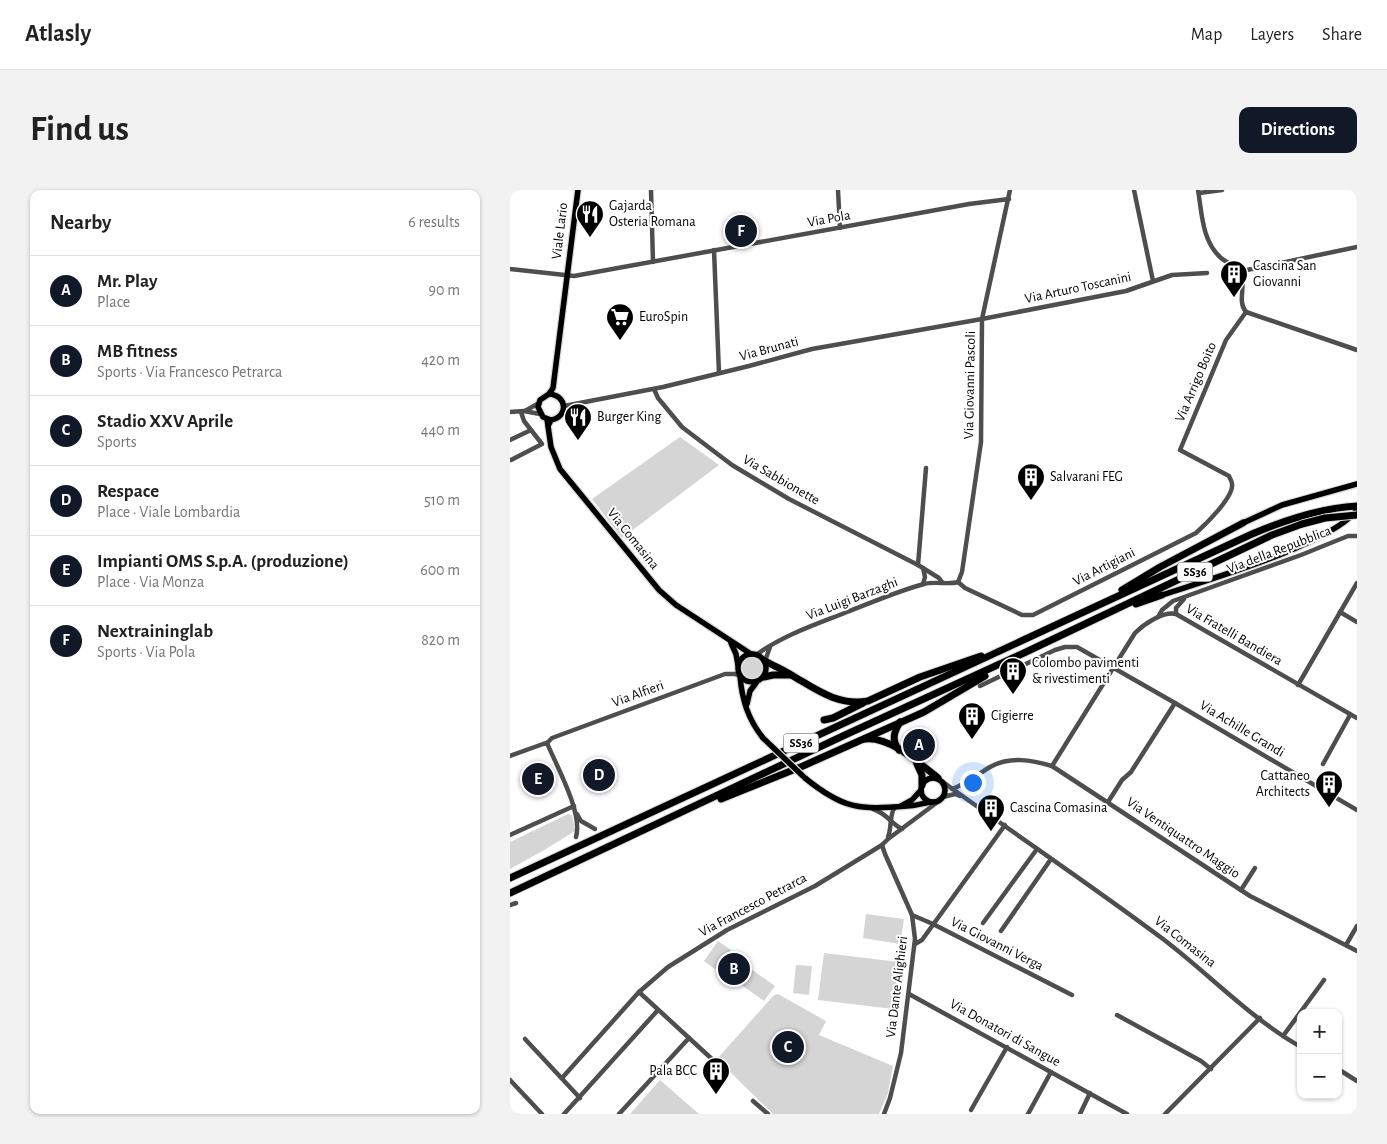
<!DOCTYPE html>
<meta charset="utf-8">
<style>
body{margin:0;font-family:"Alegreya Sans",sans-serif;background:#f2f2f2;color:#222}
.controls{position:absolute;right:15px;bottom:15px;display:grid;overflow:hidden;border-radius:10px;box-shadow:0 1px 4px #0004}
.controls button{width:45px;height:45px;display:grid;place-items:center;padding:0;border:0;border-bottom:1px solid #e0e0e0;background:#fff;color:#222;font:25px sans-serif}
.you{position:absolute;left:462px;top:592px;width:18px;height:18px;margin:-12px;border:4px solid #fff;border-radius:50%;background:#1a73e8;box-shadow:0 0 0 8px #1a73e833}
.badge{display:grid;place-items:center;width:32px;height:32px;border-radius:50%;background:#111827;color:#fff;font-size:16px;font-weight:700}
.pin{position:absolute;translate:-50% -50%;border:2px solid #fff;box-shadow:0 1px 5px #0006}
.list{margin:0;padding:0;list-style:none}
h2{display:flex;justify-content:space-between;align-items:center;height:65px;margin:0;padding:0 20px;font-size:21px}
h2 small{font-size:16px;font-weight:400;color:#767676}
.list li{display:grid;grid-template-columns:32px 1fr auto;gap:15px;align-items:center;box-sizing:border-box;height:70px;padding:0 20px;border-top:1px solid #e0e0e0}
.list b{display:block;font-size:19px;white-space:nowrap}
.list p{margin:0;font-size:16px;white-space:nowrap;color:#767676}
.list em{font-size:16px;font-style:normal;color:#767676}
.map{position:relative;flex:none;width:847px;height:924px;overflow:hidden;border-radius:10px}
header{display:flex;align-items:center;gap:30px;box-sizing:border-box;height:70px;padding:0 25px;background:#fff;border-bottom:1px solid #e0e0e0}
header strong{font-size:24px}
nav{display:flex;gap:28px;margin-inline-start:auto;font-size:18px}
.intro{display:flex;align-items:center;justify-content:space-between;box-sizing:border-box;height:120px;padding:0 30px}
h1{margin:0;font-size:35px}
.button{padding:12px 22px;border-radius:10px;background:#111827;color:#fff;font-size:18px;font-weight:700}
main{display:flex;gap:30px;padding:0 30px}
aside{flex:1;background:#fff;border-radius:10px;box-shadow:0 1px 4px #0004}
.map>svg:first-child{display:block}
</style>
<header>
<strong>Atlasly</strong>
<nav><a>Map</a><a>Layers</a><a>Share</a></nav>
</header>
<div class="intro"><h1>Find us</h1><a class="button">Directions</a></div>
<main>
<aside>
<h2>Nearby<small>6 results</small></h2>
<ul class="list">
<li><span class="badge">A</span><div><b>Mr. Play</b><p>Place</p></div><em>90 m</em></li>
<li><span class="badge">B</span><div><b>MB fitness</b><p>Sports · Via Francesco Petrarca</p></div><em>420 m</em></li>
<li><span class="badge">C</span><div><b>Stadio XXV Aprile</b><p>Sports</p></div><em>440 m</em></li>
<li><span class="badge">D</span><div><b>Respace</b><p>Place · Viale Lombardia</p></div><em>510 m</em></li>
<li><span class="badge">E</span><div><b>Impianti OMS S.p.A. (produzione)</b><p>Place · Via Monza</p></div><em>600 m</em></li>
<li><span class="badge">F</span><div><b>Nextraininglab</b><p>Sports · Via Pola</p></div><em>820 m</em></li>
</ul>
</aside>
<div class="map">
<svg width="847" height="924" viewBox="0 0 847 924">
<rect width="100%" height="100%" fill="#fff"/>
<!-- green -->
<g fill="#d5d5d5">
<path d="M 170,247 L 209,275 L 112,348 L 82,309 Z"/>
<circle cx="243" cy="478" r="11"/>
<path d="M 58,624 L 62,625 L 65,641 L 36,659 L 0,679 L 0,652 Z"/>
<path d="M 356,724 L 394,729 L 390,754 L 353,748 Z"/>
<path d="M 208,751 L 221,760 L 206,780 L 194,771 Z"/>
<path d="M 314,763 L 389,772 L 383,819 L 308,810 Z"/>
<path d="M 286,775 L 302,776 L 299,805 L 283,803 Z"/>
<path d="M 241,779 L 265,796 L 254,811 L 230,794 Z"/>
<path d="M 268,804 L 316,831 L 309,845 L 383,876 L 378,903 L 369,924 L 263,924 L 207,869 L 264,805 Z"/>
<path d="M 150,890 L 189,924 L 120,924 Z"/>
</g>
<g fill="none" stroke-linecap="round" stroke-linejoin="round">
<!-- major casing -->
<g stroke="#dbdbdb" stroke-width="8">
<g id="major">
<path d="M 39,204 L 43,198 L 68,0"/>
<path d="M 37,229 L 41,257 L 50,279 L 149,400 L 166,415 L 241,464"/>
<path d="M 39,234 L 41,230 C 59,227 57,205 39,204 L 30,210 L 28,217 L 33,227 L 41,230"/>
<path d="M 733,333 L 772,315 L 847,294"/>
<path d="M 652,405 C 697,390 820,355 847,320"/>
<path d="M 221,453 L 226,464 L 228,475"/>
<circle cx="242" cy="478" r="14"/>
<path d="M 230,486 C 232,510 238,529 253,548"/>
<path d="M 237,514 L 240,501 L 246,493"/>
<circle cx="423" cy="600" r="12"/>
<path d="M 295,588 C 333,619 349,620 397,616 C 405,616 413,613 421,612"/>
<path d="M 391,616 L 402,610 L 411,600"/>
</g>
</g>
<!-- highway casing -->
<g stroke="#dbdbdb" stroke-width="9">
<g id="highway">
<path d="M 612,400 L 650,377 L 733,333"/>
<path d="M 626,414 L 652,405"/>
<path d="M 255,471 C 264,476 274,480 283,486 C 307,500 328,516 358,511 L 410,487 L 471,466"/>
<path d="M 254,487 L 263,485 L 279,485"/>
<path d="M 314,530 L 323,528 L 353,513"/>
<path d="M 355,549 C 380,546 410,574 428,588"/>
<path d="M 389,560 C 381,550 384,542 390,532"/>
<path d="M 407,574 L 412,585 L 412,595"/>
<path d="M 211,609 L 293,576 L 414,522 L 475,486"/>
<path d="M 0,688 L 742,344 C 775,330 810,318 847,316"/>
<path d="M 0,703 L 335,545 L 516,462 L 762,345 L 792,334"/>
</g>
</g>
<!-- minor -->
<g stroke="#4e4e4e" stroke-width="4.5">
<path d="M 141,0 L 143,72"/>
<path d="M 328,0 L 330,38"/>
<path d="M 624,0 L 643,91"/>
<path d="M 688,0 C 692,24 692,51 711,68 C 718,74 727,75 731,85 C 736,97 727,111 736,122"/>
<path d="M 689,3 L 712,0"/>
<path d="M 204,60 L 209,183"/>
<path d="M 0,79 L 64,86 L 459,14 L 499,9"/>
<path d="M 731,83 L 737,80 L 847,57"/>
<path d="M 736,122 L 847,160"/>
<path d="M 144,199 L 148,208 L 172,237 L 222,275 L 279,309 L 408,375 L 429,388 L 432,392"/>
<path d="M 54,216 L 153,197 L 239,176 L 302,159 L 472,129 L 616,101 L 662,85 L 697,83"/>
<path d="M 15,221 L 29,213"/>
<path d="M 0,222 L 14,221 L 30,224"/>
<path d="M 0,250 L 21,240"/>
<path d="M 1,270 L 32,254 L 14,231 L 11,222"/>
<path d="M 408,375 L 416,278"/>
<path d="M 448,392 L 455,398 L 512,425 L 523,425 L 686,343 C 695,335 724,307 722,294 C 722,291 720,289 719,286 L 670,260 L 716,150 L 736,122"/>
<path d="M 448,392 L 452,382 L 471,252 L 472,129 L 500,0"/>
<path d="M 413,394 L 415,387 L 413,378"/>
<path d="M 830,422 L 847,432"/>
<path d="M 666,424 L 666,418 L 674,409"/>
<path d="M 648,427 L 652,420 L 663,411 L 791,365 L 838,346 L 847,346"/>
<path d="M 246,465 C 273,445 307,434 337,422 C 363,412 388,401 414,394 C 425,391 439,395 448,392"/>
<path d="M 255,471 L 260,457"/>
<path d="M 788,495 L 847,393"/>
<path d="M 470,496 L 545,460 L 555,457 L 567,457 L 665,513 L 847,620"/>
<path d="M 37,553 L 42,548 L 215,484 L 225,484 L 230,486"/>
<path d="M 37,553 C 47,577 73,623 66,647"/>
<path d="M 0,566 L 33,554 L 37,553"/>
<path d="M 813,574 L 840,525"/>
<path d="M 542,576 L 625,443 C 634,434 653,421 666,424 L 847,528"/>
<path d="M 433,592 C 506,645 581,695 653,749 C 699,784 740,828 791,857"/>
<path d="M 442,599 C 456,594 467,585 480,577 C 500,566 522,570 542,576 L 740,706 L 847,761"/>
<path d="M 433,607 L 445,604 L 450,606"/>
<path d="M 598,612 L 612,590 L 621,582 L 665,513"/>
<path d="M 363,619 C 378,624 380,633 392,639"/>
<path d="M 67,624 L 71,631 L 85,639"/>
<path d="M 0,645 L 64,616"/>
<path d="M 378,647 C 382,637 379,625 385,617"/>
<path d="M 372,655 L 375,664 L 402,725 L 405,749 L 391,863 L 380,908 L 374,924"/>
<path d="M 731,700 L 745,678"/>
<path d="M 0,715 L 6,713"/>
<path d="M 402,725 L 423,734 L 562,805"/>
<path d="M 473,733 L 527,659"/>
<path d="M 491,741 L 541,669"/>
<path d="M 405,754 L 412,750 L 495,635"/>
<path d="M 836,755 L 847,736"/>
<path d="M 129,802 L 203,870"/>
<path d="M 399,804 L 617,924"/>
<path d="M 607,825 L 691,871 L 701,879"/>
<path d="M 773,846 L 814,790"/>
<path d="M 15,849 L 70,908"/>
<path d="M 828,879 L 847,891"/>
<path d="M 52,888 L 129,802 L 158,777 L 217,740 L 305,696 L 372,655 L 378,649 L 429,611"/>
<path d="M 0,890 L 32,924"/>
<path d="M 243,911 L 258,924"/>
<path d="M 461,920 L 497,857"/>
<path d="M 54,924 L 148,820"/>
<path d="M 109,924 L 179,848"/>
<path d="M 518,924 L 541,882"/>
<path d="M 570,924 L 580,903"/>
<path d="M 655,924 L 750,828"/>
</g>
<!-- major -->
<use href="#major" stroke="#000" stroke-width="5.5"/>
<!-- highway -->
<use href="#highway" stroke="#000" stroke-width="7"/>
<!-- major-bridge casing -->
<g stroke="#dbdbdb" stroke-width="8" stroke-linecap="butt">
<path id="major-bridge" d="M 253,548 L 295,588"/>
</g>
<!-- highway-bridge casing -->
<g stroke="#dbdbdb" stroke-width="9" stroke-linecap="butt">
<path id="highway-bridge" d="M 792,334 L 815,328 L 847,325"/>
</g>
<!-- major-bridge -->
<use href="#major-bridge" stroke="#000" stroke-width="5.5"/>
<!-- highway-bridge -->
<use href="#highway-bridge" stroke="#000" stroke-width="7"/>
</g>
<!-- icons -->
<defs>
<g id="restaurant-pin" transform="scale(1.4375)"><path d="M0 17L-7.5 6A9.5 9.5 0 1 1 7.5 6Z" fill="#000" stroke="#fff"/><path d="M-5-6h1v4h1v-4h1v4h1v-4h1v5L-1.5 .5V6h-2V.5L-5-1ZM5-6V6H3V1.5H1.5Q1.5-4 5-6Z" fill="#fff"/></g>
<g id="building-pin" transform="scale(1.4375)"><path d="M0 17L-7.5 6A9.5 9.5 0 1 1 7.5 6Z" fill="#000" stroke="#fff"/><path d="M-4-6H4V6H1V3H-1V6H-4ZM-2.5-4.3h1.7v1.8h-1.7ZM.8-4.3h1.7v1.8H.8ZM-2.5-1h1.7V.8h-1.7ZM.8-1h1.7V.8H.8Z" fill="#fff"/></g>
<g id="supermarket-pin" transform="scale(1.4375)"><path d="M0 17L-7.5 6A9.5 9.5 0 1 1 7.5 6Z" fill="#000" stroke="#fff"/><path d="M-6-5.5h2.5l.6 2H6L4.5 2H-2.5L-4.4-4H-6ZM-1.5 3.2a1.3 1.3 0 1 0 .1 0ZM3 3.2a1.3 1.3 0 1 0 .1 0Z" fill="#fff"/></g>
</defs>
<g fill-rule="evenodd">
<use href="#restaurant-pin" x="80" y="24"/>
<use href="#building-pin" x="724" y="84"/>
<use href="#supermarket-pin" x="110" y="127"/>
<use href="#restaurant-pin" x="68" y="227"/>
<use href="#building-pin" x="521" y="287"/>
<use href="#building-pin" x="503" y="481"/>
<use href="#building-pin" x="462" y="526"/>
<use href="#building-pin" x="819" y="594"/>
<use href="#building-pin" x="481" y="618"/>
<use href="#building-pin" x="206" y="881"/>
</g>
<g text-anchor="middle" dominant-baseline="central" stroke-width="4" stroke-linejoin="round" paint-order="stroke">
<!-- shield labels -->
<g fill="#fff" stroke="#4c4c4c" stroke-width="1">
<rect x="667.5" y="372.5" width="35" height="19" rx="4"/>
<rect x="273.5" y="543.5" width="35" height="19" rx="4"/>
</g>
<g font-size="12" font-weight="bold" fill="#000">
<text x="685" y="382">SS36</text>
<text x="291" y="553">SS36</text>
</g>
<!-- poi labels -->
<g font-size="14" fill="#000" stroke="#fff" text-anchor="start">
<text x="99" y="16">Gajarda<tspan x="99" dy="16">Osteria Romana</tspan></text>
<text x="743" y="76">Cascina San<tspan x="743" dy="16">Giovanni</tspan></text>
<text x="129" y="127">EuroSpin</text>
<text x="87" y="227">Burger King</text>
<text x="540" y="287">Salvarani FEG</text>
<text x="522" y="473">Colombo pavimenti<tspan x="522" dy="16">&amp; rivestimenti</tspan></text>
<text x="481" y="526">Cigierre</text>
<text x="800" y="586" text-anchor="end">Cattaneo<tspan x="800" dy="16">Architects</tspan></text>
<text x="500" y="618">Cascina Comasina</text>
<text x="187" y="881" text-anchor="end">Pala BCC</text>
</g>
<!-- street labels -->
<g font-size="14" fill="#000" stroke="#fff">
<text transform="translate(319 29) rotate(-10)">Via Pola</text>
<text transform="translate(50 41) rotate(-83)">Viale Lario</text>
<text transform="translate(568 98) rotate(-12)">Via Arturo Toscanini</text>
<text transform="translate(259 159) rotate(-15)">Via Brunati</text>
<text transform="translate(686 192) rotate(-67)">Via Arrigo Boito</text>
<text transform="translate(460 195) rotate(-89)">Via Giovanni Pascoli</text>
<text transform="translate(271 290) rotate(30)">Via Sabbionette</text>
<text transform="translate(123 349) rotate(51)">Via Comasina</text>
<text transform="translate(769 360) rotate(-21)">Via della Repubblica</text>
<text transform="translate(594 377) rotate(-27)">Via Artigiani</text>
<text transform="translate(342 409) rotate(-21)">Via Luigi Barzaghi</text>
<text transform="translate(724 445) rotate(30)">Via Fratelli Bandiera</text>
<text transform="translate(128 504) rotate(-20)">Via Alfieri</text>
<text transform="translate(732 539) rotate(31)">Via Achille Grandi</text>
<text transform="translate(673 648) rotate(34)">Via Ventiquattro Maggio</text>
<text transform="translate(243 715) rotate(-28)">Via Francesco Petrarca</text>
<text transform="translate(675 752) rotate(38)">Via Comasina</text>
<text transform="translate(487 754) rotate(27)">Via Giovanni Verga</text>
<text transform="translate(387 797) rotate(-83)">Via Dante Alighieri</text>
<text transform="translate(495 843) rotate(29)">Via Donatori di Sangue</text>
</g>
</g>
</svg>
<div class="controls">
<button>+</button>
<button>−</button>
</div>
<div class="you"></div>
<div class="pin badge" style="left:409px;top:555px">A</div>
<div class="pin badge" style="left:224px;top:779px">B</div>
<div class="pin badge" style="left:278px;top:857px">C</div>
<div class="pin badge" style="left:89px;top:585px">D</div>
<div class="pin badge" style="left:28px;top:589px">E</div>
<div class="pin badge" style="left:231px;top:41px">F</div>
</div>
</main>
